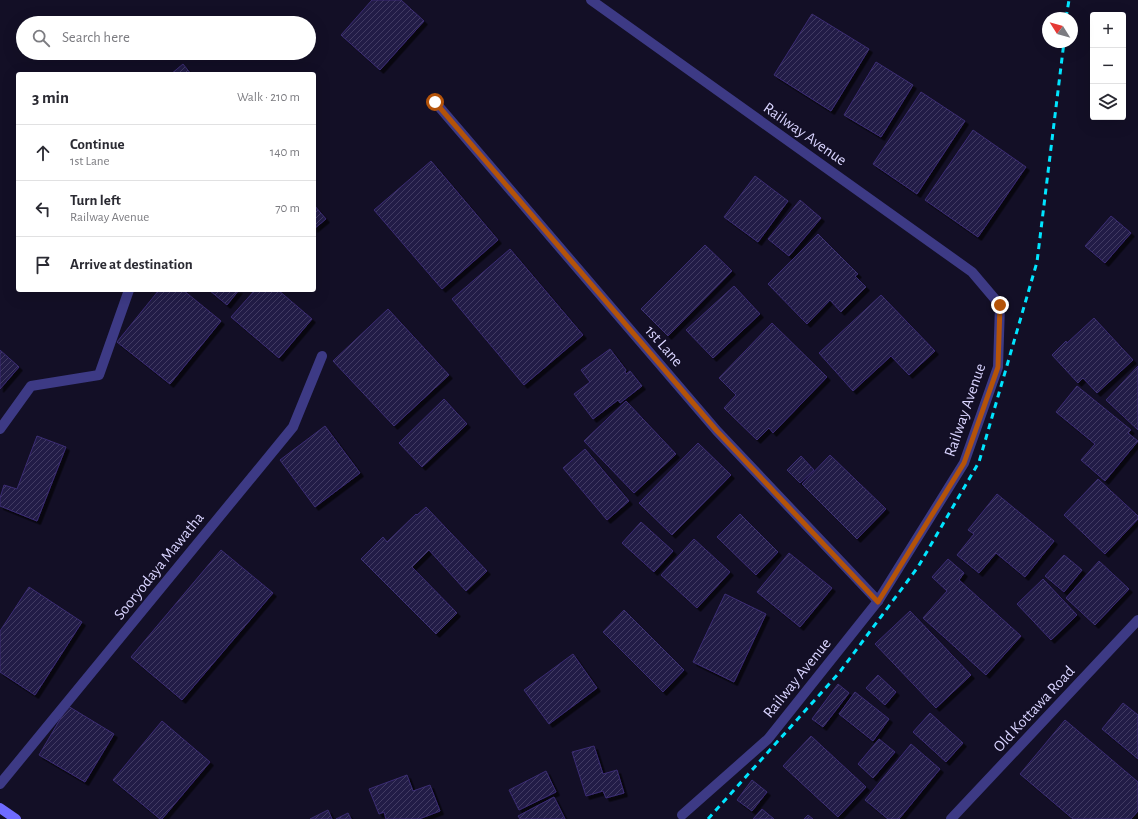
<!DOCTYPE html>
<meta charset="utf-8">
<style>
body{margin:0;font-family:"Alegreya Sans",sans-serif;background:#f2f2f3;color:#2b2b33}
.controls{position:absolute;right:12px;top:12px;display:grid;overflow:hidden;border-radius:4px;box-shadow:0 4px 16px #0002}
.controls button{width:36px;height:36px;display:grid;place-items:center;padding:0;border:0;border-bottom:1px solid #e1e1e2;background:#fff;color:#2b2b33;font:20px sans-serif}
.compass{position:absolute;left:1042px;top:12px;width:36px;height:36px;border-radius:50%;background:#fff;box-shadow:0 4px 16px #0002;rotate:307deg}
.stop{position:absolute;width:12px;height:12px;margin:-9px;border:3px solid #b45309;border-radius:50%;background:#fff}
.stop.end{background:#b45309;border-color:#fff;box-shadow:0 1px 4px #0008}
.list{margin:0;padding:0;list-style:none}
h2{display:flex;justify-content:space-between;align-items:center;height:52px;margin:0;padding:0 16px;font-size:17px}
h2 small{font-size:13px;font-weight:400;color:#7c7c81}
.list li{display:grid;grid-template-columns:26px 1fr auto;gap:12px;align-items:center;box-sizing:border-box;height:56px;padding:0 16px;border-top:1px solid #e1e1e2}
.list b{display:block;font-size:15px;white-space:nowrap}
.list p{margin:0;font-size:13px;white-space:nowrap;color:#7c7c81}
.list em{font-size:13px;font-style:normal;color:#7c7c81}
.icon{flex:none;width:22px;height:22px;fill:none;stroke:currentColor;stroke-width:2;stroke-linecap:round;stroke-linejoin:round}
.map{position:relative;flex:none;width:1138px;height:819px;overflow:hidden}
.search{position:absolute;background:#fff;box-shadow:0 4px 16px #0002;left:16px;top:16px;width:300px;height:44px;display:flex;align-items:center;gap:10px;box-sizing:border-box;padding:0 14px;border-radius:22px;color:#7c7c81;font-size:15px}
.panel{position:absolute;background:#fff;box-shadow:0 4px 16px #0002;left:16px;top:72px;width:300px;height:220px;border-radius:4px}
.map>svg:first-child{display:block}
</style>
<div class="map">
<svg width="1138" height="819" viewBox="0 0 1138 819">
<defs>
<pattern id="building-hatch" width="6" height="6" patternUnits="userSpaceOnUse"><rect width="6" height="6" fill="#241b47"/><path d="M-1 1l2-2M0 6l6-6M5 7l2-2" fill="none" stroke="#433b63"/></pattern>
<filter id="shadow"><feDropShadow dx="3.5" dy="3.5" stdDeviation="0" flood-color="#0009"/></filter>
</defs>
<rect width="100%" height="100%" fill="#130f26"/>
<!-- building -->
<g fill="url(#building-hatch)" stroke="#3b2d73" filter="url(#shadow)">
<path d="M 372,0 L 401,0 L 424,21 L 380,70 L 341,35 Z"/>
<path d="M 812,14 L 869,49 L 831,111 L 774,75 Z"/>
<path d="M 876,62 L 913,85 L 881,137 L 844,115 Z"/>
<path d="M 183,64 L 191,74 L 171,74 Z"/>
<path d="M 921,92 L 965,121 L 917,194 L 873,164 Z"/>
<path d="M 973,130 L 1026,167 L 978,237 L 925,200 Z"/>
<path d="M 431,161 L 498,240 L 442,289 L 374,210 Z"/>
<path d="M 755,176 L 788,201 L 758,242 L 724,217 Z"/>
<path d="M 800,200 L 821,218 L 789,256 L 768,239 Z"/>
<path d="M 314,205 L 326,219 L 314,229 Z"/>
<path d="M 1111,216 L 1131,233 L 1105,263 L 1085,246 Z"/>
<path d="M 818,234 L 858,274 L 855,276 L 866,287 L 841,312 L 830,300 L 807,324 L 768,284 Z"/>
<path d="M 705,245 L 732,271 L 668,336 L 641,309 Z"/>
<path d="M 510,249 L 583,335 L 524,385 L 452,299 Z"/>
<path d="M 734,286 L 760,314 L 713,358 L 686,330 Z"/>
<path d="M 159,290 L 183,290 L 221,321 L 170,384 L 117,342 Z"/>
<path d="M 209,290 L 239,290 L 227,305 Z"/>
<path d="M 255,290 L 278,290 L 312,319 L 279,358 L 231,317 Z"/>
<path d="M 881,295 L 935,351 L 909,375 L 891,356 L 853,391 L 819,353 Z"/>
<path d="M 388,309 L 449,375 L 394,426 L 333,361 Z"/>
<path d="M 1094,318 L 1133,360 L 1097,393 L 1083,378 L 1078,383 L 1052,355 L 1066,341 L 1067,343 Z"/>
<path d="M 772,323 L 827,377 L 773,433 L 769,428 L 757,440 L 724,408 L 736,395 L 719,378 Z"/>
<path d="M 610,349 L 626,370 L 625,372 L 626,374 L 630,371 L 642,386 L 620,403 L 618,400 L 593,419 L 574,394 L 590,382 L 581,370 Z"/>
<path d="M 0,350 L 19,367 L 0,389 Z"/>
<path d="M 1138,366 L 1138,430 L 1106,400 Z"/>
<path d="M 1077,386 L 1131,430 L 1128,433 L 1138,441 L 1105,481 L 1081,460 L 1095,444 L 1056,412 Z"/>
<path d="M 444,399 L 467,424 L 422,467 L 399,443 Z"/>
<path d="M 626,401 L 676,454 L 634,493 L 584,441 Z"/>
<path d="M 325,426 L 360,473 L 315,507 L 280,460 Z"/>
<path d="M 37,436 L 66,447 L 37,521 L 0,506 L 0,498 L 4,485 L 17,489 Z"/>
<path d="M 698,443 L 731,475 L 672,535 L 639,503 Z"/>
<path d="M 585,449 L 629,501 L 607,520 L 563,468 Z"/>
<path d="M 830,455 L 886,509 L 857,539 L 802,484 Z"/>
<path d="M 801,456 L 814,470 L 800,483 L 787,470 Z"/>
<path d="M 1098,479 L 1138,516 L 1138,519 L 1105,554 L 1064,515 Z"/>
<path d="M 997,494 L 1054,541 L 1025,577 L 996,553 L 979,573 L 957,555 L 974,534 L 968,530 Z"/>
<path d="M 426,507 L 487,571 L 466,591 L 429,550 L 412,567 L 457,613 L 436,634 L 361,559 L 383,537 L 387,542 L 416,514 L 417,515 Z"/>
<path d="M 740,514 L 778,552 L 756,575 L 717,537 Z"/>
<path d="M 641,522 L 673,551 L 654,572 L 622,543 Z"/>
<path d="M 694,539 L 730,572 L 697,608 L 661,575 Z"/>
<path d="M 221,550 L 273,593 L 182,700 L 131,657 Z"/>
<path d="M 789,553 L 832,588 L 800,627 L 757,592 Z"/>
<path d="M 1064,555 L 1082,570 L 1064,592 L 1045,576 Z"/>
<path d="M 948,559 L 964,573 L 959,580 L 1021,636 L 986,675 L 923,618 L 947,591 L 932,577 Z"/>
<path d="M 1099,561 L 1129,589 L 1095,625 L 1066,598 Z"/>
<path d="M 1043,579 L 1077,615 L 1051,640 L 1017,604 Z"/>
<path d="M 29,587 L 82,622 L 35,695 L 0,672 L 0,631 Z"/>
<path d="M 725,594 L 766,614 L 734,682 L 693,662 Z"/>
<path d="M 624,610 L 684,670 L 663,692 L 603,632 Z"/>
<path d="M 910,611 L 971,675 L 936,708 L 875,644 Z"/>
<path d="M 573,654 L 597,688 L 549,724 L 524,690 Z"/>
<path d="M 878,675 L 896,692 L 885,705 L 866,688 Z"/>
<path d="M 838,684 L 849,693 L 823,727 L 812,719 Z"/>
<path d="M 855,692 L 889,719 L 873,741 L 839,714 Z"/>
<path d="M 1123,703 L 1138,715 L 1138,759 L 1102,729 Z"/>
<path d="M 68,706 L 114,734 L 85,782 L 39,755 Z"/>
<path d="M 930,713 L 963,743 L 946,762 L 913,732 Z"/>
<path d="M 1065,720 L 1138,782 L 1138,811 L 1131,819 L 1073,819 L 1020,774 Z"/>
<path d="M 162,721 L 210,762 L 162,819 L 160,819 L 113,780 Z"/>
<path d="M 811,736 L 866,787 L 838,817 L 783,766 Z"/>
<path d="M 879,739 L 895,752 L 873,778 L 858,764 Z"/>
<path d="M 911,744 L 940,769 L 899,819 L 888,819 L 865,800 Z"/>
<path d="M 594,746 L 603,774 L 617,770 L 624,793 L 606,798 L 603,791 L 586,796 L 572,752 Z"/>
<path d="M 546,771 L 556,792 L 519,810 L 509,790 Z"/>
<path d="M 407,775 L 413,791 L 430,785 L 440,811 L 419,819 L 386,819 L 384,812 L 379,814 L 369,789 Z"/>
<path d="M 752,780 L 767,792 L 752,811 L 737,800 Z"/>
<path d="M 554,797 L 565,819 L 520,819 L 518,816 Z"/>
<path d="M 762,809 L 774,819 L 753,819 Z"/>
<path d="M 328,810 L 332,819 L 310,819 Z"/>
<path d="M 348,813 L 351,819 L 336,819 Z"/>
<path d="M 808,815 L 813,819 L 804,819 Z"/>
</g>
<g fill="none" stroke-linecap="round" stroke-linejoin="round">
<!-- minor -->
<g stroke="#3d3a85" stroke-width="10">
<path d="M 591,0 L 972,272 L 1000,305 L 998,367 L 964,463 L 878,601 L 768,739 L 682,815"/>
<path d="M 435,102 L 717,431 L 878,601"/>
<path d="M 0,429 L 31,386 L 99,375 L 129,290"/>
<path d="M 0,784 L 293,427 L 322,356"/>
</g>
<!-- tertiary -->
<path stroke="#3d3a85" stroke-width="10" d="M 951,819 L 1138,620"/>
<!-- secondary -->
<path stroke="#6f6bff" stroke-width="10" d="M 0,808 L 16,819"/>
<!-- rail -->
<g stroke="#00e5ff" stroke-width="3" stroke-dasharray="6 5" stroke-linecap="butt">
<path d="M 1066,18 L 1069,0"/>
<path d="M 708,819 L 839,673 L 918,567 L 979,462 L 1037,262 L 1064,42"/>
</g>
</g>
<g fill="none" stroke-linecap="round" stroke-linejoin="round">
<!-- route -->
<path stroke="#b45309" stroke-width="5" d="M 435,102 L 717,431 L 878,602 L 964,463 L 998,367 L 1000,305"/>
</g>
<g text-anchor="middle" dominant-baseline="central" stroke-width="3.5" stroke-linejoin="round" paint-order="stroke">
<!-- street labels -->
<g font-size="16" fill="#d9d4ff" stroke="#130f26">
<text transform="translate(805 134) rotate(35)">Railway Avenue</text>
<text transform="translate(664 346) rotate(49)">1st Lane</text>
<text transform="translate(965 410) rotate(-71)">Railway Avenue</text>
<text transform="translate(159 566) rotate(-51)">Sooryodaya Mawatha</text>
<text transform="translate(797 678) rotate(-51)">Railway Avenue</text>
<text transform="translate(1034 709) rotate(-47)">Old Kottawa Road</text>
</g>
</g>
</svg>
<div class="controls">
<button>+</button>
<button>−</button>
<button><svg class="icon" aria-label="layers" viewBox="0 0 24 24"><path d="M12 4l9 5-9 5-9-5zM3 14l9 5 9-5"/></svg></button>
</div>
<svg class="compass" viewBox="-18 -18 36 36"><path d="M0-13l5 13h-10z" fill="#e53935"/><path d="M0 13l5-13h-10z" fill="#7c7c81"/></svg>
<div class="stop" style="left:435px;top:102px"></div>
<div class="stop end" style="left:1000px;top:305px"></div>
<div class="search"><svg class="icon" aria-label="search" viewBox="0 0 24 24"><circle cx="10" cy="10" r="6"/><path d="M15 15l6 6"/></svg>Search here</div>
<section class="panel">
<h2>3 min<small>Walk · 210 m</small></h2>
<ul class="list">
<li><svg class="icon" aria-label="ahead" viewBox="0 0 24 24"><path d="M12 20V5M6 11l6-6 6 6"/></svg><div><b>Continue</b><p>1st Lane</p></div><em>140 m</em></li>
<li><svg class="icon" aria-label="left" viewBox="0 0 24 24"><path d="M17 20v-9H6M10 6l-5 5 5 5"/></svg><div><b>Turn left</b><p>Railway Avenue</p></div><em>70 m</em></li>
<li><svg class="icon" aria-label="arrive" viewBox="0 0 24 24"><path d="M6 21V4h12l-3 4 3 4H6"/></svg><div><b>Arrive at destination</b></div></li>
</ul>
</section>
</div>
